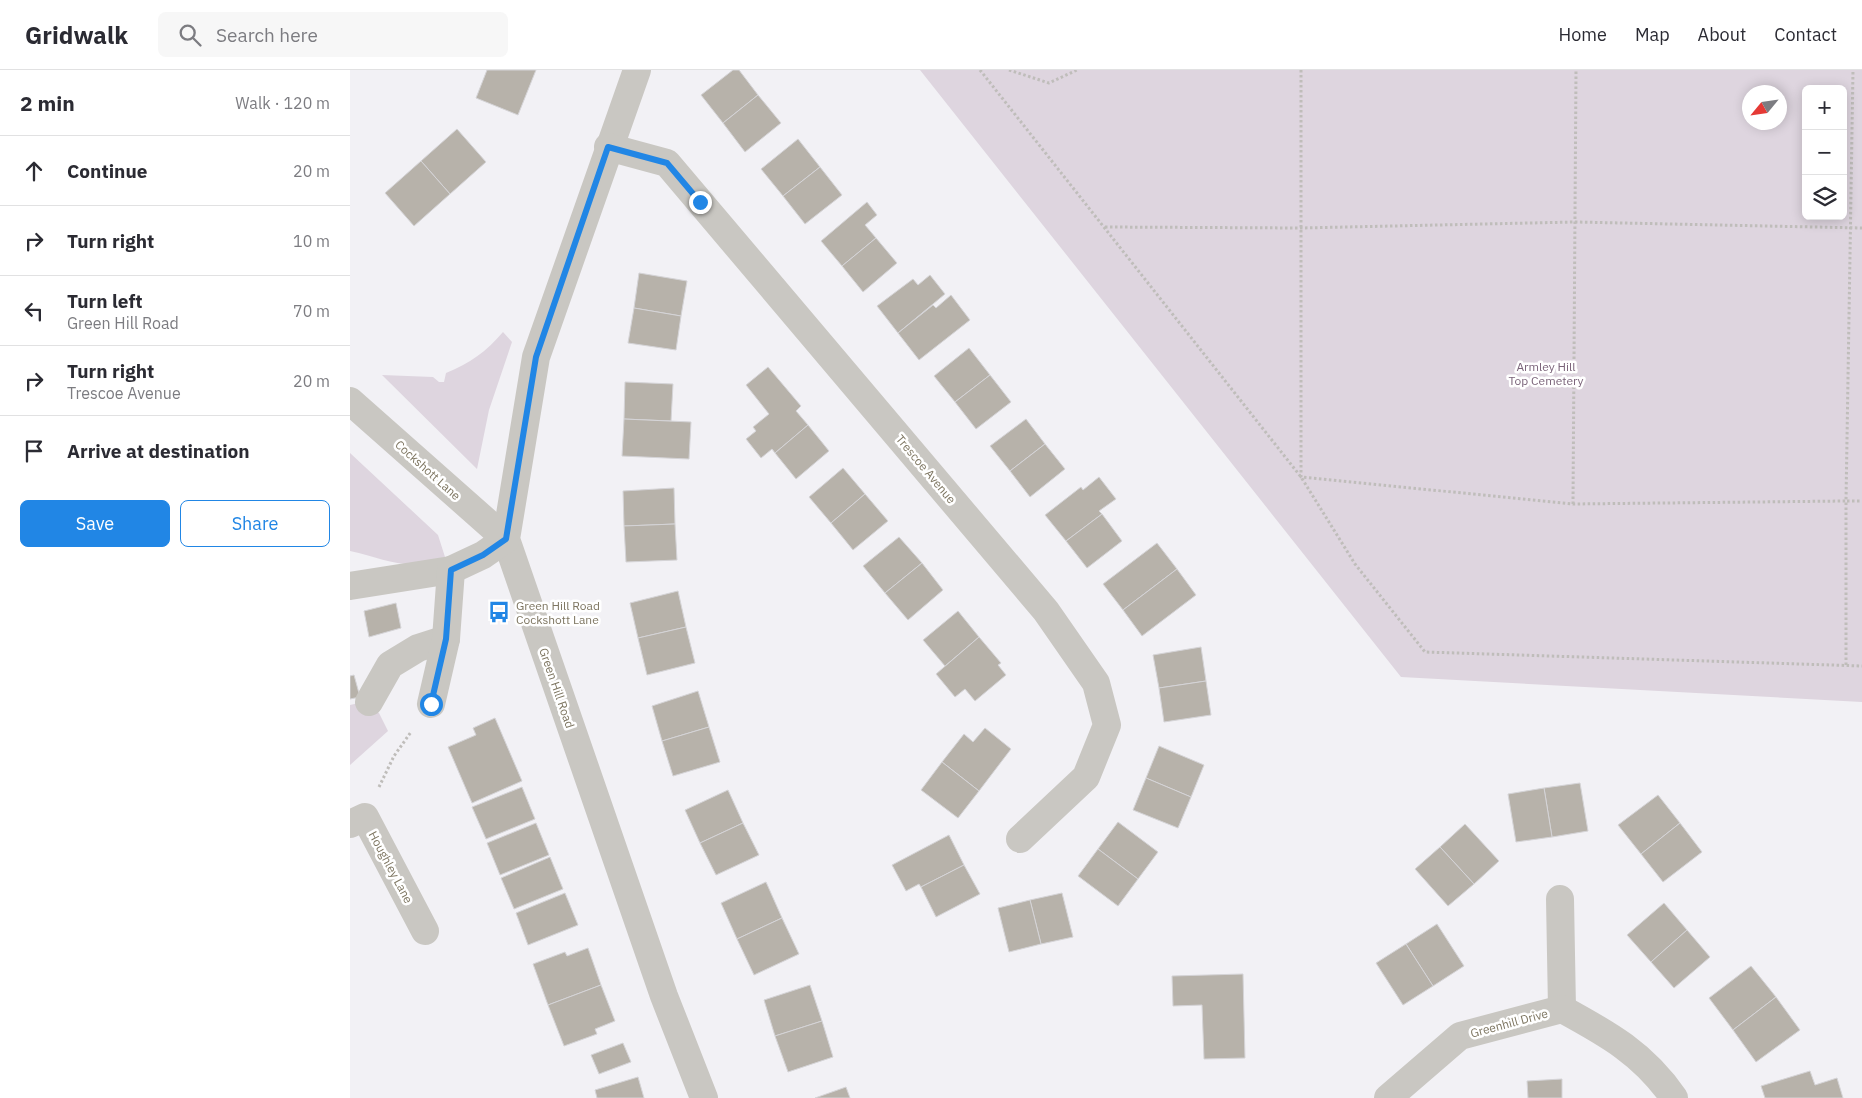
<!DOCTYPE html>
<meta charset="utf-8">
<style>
body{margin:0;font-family:"IBM Plex Sans",sans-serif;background:#f7f7f7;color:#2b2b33}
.controls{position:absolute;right:15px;top:15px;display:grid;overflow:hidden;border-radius:8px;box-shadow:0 2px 12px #0003}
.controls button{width:45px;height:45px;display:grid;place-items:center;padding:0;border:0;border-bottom:1px solid #e1e1e2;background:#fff;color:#2b2b33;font:25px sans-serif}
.compass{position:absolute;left:1392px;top:15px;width:45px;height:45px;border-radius:50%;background:#fff;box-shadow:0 2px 12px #0003;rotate:241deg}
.stop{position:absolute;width:15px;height:15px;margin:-11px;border:4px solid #2186e5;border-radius:50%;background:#fff}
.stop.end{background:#2186e5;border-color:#fff;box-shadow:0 1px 5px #0008}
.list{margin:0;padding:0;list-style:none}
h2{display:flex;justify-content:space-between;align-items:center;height:65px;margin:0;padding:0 20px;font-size:21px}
h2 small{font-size:16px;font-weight:400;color:#7c7c81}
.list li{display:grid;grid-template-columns:32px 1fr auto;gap:15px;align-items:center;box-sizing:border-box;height:70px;padding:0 20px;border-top:1px solid #e1e1e2}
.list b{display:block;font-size:19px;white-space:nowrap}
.list p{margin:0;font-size:16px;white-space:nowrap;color:#7c7c81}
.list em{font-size:16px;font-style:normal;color:#7c7c81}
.actions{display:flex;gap:10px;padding:15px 20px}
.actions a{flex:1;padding:11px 0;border:1px solid #2186e5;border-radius:8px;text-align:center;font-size:18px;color:#2186e5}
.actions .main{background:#2186e5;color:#fff}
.icon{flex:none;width:28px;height:28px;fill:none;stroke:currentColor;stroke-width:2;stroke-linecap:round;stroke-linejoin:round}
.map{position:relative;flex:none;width:1512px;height:1028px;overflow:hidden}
header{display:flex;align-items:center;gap:30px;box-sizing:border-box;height:70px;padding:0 25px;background:#fff;border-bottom:1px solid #e1e1e2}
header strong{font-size:24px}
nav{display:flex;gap:28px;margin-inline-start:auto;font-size:18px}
.search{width:350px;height:45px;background:#f7f7f7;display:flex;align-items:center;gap:12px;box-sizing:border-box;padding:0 18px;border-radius:8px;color:#7c7c81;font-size:19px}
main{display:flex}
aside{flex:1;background:#fff}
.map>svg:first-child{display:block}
</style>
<header>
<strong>Gridwalk</strong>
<div class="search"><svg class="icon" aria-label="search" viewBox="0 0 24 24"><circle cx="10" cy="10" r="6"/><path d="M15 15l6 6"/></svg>Search here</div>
<nav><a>Home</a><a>Map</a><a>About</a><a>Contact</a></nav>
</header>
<main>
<aside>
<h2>2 min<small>Walk · 120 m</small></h2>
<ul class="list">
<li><svg class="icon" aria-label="ahead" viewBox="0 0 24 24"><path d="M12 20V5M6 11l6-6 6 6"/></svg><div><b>Continue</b></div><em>20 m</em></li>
<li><svg class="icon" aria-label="right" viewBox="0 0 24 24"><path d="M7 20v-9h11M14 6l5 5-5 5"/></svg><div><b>Turn right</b></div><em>10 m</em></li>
<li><svg class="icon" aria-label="left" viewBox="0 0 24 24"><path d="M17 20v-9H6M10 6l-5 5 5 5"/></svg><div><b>Turn left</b><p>Green Hill Road</p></div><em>70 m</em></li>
<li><svg class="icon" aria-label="right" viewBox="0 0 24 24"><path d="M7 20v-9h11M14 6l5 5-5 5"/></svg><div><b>Turn right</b><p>Trescoe Avenue</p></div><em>20 m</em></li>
<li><svg class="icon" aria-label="arrive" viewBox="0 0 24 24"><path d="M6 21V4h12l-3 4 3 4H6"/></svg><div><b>Arrive at destination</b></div></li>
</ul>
<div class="actions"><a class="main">Save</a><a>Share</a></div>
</aside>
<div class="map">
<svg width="1512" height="1028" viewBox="0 0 1512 1028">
<rect width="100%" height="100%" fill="#f2f1f5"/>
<!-- green -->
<g fill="#ded5df" fill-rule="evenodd">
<path d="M 570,0 L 1512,0 L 1512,632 L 1051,607 ZM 1456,19 L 1493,19 L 1493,146 L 1456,146 ZM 1430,22 L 1430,52 L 1400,52 L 1400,22 Z"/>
<path d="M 153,262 L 162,272 L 139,340 L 127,399 L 32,305 L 83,307 L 89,312 L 94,312 L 96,303 C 120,293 136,282 153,262 Z"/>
<path d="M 0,383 L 88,465 L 95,487 C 59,503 36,489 0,481 Z"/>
<path d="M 9,633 L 29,643 L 38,661 L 0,695 L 0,635 Z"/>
</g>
<!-- building -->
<g fill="#b7b2aa" stroke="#d5d4d7">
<path d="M 137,0 L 186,0 L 168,45 L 126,28 Z"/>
<path d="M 383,0 L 389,0 L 408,25 L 373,53 L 351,25 Z"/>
<path d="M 408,25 L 431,53 L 395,82 L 373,53 Z"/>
<path d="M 107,59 L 136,92 L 100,124 L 71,91 Z"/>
<path d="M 448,69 L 470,97 L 433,126 L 411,99 Z"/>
<path d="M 71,91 L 100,124 L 64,156 L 35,123 Z"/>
<path d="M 470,97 L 492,125 L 455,154 L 433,126 Z"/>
<path d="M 517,132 L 527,145 L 515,155 L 526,168 L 492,196 L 471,171 Z"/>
<path d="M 526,168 L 547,193 L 513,222 L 492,196 Z"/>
<path d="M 289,203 L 337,211 L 331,246 L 284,238 Z"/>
<path d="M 580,205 L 595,224 L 548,263 L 527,236 L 563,209 L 568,215 Z"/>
<path d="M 601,225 L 620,250 L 569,290 L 548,263 L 583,235 L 586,238 Z"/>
<path d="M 284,238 L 331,246 L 326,280 L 278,273 Z"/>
<path d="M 619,278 L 640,305 L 605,332 L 584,306 Z"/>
<path d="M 418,297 L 451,336 L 446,341 L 458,355 L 425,383 L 422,379 L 411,388 L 396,369 L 406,361 L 403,357 L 419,344 L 396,315 Z"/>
<path d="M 640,305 L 661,332 L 626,359 L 605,332 Z"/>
<path d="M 275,312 L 323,314 L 321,351 L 274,349 Z"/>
<path d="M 274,349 L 341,352 L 339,389 L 272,386 Z"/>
<path d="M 676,349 L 695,374 L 660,401 L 640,376 Z"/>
<path d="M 458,355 L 479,381 L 446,409 L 425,383 Z"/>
<path d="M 695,374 L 715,399 L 680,427 L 660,401 Z"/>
<path d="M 493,398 L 515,424 L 481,453 L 459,427 Z"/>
<path d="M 749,407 L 766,429 L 749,441 L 752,444 L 716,471 L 695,445 L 731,417 L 733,420 Z"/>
<path d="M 324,418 L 325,454 L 274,456 L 273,421 Z"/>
<path d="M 515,424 L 538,451 L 503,480 L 481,453 Z"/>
<path d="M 752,444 L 772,471 L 737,498 L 716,471 Z"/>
<path d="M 325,454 L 327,490 L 276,492 L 274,456 Z"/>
<path d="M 549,467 L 572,493 L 535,523 L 513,496 Z"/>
<path d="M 807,473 L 827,499 L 773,540 L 753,514 Z"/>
<path d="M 572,493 L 593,520 L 558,550 L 535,523 Z"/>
<path d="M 827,499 L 846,525 L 792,566 L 773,540 Z"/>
<path d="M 328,521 L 336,557 L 288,568 L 280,533 Z"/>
<path d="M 46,533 L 51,558 L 19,567 L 14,541 Z"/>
<path d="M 608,541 L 629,567 L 595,596 L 573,570 Z"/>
<path d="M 336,557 L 345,593 L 297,605 L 288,568 Z"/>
<path d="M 629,567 L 651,593 L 648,595 L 656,605 L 625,631 L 615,619 L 605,627 L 586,604 Z"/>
<path d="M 851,577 L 856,611 L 809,618 L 803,585 Z"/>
<path d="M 4,605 L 10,627 L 0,629 L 0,606 Z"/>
<path d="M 856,611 L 861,645 L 814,652 L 809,618 Z"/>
<path d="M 348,621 L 359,657 L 312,671 L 302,636 Z"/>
<path d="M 145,648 L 172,711 L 122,733 L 98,677 L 126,665 L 123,658 Z"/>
<path d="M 359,657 L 370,692 L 323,706 L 312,671 Z"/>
<path d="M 635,658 L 661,679 L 629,721 L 592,692 L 614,664 L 623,672 Z"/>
<path d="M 809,676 L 854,695 L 841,727 L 796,708 Z"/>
<path d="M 592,692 L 629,721 L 608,748 L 571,720 Z"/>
<path d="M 796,708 L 841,727 L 828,758 L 783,740 Z"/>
<path d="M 1230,713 L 1238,761 L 1202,767 L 1194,718 Z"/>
<path d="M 172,717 L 185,749 L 136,769 L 122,737 Z"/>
<path d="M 1194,718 L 1202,767 L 1166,772 L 1158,724 Z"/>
<path d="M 378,720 L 393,753 L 350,773 L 335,740 Z"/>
<path d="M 1308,725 L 1330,753 L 1291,784 L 1268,755 Z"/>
<path d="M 768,752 L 808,782 L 788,809 L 748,779 Z"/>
<path d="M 186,753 L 199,785 L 150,805 L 137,773 Z"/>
<path d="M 393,753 L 409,785 L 366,805 L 350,773 Z"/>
<path d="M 1330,753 L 1352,782 L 1313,812 L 1291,784 Z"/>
<path d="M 1115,754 L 1149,791 L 1124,814 L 1090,777 Z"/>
<path d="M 599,765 L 614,795 L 571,817 L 569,814 L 556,821 L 542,795 Z"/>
<path d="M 1090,777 L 1124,814 L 1098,836 L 1065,799 Z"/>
<path d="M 748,779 L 788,809 L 768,836 L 728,806 Z"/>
<path d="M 200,787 L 213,819 L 164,839 L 151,808 Z"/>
<path d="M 614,795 L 630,824 L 586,847 L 571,817 Z"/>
<path d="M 416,812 L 432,848 L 387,869 L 371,833 Z"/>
<path d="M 215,823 L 228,855 L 178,875 L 166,843 Z"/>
<path d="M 712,823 L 723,867 L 691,874 L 680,830 Z"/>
<path d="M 680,830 L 691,874 L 659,882 L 648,838 Z"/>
<path d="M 1314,833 L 1337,860 L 1301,892 L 1277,865 Z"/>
<path d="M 432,848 L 449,884 L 404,905 L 387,869 Z"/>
<path d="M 1087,854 L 1114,896 L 1083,916 L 1056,874 Z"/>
<path d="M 1337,860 L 1360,887 L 1324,918 L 1301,892 Z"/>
<path d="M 1056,874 L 1083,916 L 1053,935 L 1026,893 Z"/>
<path d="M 238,878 L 251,915 L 198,935 L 183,894 L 215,882 L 217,886 Z"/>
<path d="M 1401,896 L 1426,927 L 1383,960 L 1359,928 Z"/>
<path d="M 893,904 L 895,988 L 854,989 L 852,935 L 823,936 L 822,906 Z"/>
<path d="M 251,915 L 265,951 L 245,959 L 247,964 L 214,976 L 198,935 Z"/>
<path d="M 460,915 L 472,951 L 425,966 L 414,930 Z"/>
<path d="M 1426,927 L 1450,960 L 1406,992 L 1383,960 Z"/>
<path d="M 472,951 L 483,987 L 438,1002 L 425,966 Z"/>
<path d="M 273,973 L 281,992 L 249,1004 L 241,985 Z"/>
<path d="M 1460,1001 L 1465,1015 L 1487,1008 L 1493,1028 L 1415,1028 L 1411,1016 Z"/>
<path d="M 288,1007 L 294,1028 L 247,1028 L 245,1020 Z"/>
<path d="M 1212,1009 L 1212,1028 L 1178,1028 L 1177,1011 Z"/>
<path d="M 496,1017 L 500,1028 L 465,1028 Z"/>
</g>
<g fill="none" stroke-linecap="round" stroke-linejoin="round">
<!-- path -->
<g stroke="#bfbdba" stroke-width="3" stroke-dasharray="2.5 2.5" stroke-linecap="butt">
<path d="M 630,0 L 951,407 L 1005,494 L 1075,582 L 1512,596"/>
<path d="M 659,0 L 699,13 L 727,0"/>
<path d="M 951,0 L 951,407 L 1223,434 L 1496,431 L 1503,0"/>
<path d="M 755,157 L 951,158 L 1225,152 L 1512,158"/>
<path d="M 1223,434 L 1226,0"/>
<path d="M 1496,595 L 1496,431 L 1512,431"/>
<path d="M 29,717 L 44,686 L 61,662"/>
</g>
<!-- minor -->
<g stroke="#c9c7c2" stroke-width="28">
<path d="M 287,0 L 186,287 L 156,469 L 314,926 L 354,1028"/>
<path d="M 258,77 L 317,93 L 696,541 L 746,613 L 757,655 L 736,707 L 670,769"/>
<path d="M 0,331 L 156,469 L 133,485 L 101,500 L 0,516"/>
<path d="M 19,632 L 40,595 L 68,578 L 96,569"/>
<path d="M 81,634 L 96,569 L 101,500"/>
<path d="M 0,754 L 15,747 L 75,861"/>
<path d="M 1210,829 L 1212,939"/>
<path d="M 1038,1028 L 1110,966 L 1212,939 C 1258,964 1294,984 1324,1028"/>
</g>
</g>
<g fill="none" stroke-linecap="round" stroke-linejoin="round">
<!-- route -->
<path stroke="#2186e5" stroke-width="6" d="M 81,634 L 96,569 L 101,500 L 133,485 L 156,469 L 186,287 L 258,77 L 317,93 L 350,132"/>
</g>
<!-- icons -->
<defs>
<g id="bus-bare" transform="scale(1.725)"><path d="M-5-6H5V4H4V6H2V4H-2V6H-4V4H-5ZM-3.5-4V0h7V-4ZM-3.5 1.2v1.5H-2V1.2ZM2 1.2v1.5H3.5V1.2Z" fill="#2186e5" stroke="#fff" stroke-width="2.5" paint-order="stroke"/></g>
</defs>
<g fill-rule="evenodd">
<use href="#bus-bare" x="149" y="542"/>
</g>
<g text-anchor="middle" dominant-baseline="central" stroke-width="5" stroke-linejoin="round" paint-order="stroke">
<!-- park labels -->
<g font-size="12" fill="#7a6379" stroke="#fff">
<text x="1196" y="296">Armley Hill<tspan x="1196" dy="14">Top Cemetery</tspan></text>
</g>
<!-- street labels -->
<g font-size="12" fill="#7d7560" stroke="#fff">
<text transform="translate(576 399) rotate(50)">Trescoe Avenue</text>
<text transform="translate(78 400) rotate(42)">Cockshott Lane</text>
<text transform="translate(207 618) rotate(71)">Green Hill Road</text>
<text transform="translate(41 797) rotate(62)">Houghley Lane</text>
<text transform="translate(1159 953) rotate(-15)">Greenhill Drive</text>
</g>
<!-- poi labels -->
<g font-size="12" fill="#7d7560" stroke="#fff" text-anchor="start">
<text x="166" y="535">Green Hill Road<tspan x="166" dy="14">Cockshott Lane</tspan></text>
</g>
</g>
</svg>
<div class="controls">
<button>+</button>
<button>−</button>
<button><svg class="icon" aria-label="layers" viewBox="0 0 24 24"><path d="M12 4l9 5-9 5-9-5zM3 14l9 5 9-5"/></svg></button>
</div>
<svg class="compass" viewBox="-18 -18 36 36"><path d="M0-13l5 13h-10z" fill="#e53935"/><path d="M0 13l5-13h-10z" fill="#7c7c81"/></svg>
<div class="stop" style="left:81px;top:634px"></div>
<div class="stop end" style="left:350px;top:132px"></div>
</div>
</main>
